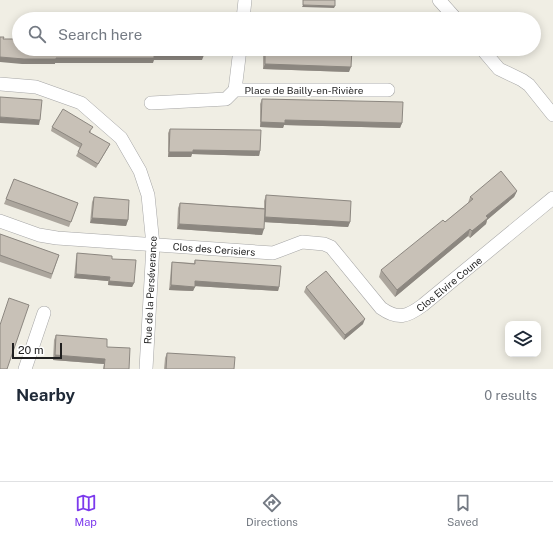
<!DOCTYPE html>
<meta charset="utf-8">
<style>
body{margin:0;font-family:"Public Sans",sans-serif;background:#f6f6f7;color:#1f2937}
.controls{position:absolute;right:12px;bottom:12px;display:grid;overflow:hidden;border-radius:8px;box-shadow:0 2px 10px #0003}
.controls button{width:36px;height:36px;display:grid;place-items:center;padding:0;border:0;border-bottom:1px solid #e0e1e3;background:#fff;color:#1f2937;font:20px sans-serif}
.scale{position:absolute;left:12px;bottom:10px;width:50px;box-sizing:border-box;padding-left:4px;border:2px solid #1f1f1f;border-top:0;font-size:11px;line-height:14px;white-space:nowrap;color:#1f1f1f;-webkit-text-stroke:3px #fff;paint-order:stroke}
.list{margin:0;padding:0;list-style:none}
h2{display:flex;justify-content:space-between;align-items:center;height:52px;margin:0;padding:0 16px;font-size:17px}
h2 small{font-size:13px;font-weight:400;color:#747a83}
.icon{flex:none;width:22px;height:22px;fill:none;stroke:currentColor;stroke-width:2;stroke-linecap:round;stroke-linejoin:round}
.map{position:relative;flex:none;width:553px;height:369px;overflow:hidden}
.search{position:absolute;background:#fff;box-shadow:0 2px 10px #0003;left:12px;right:12px;top:12px;height:44px;display:flex;align-items:center;gap:10px;box-sizing:border-box;padding:0 14px;border-radius:22px;color:#747a83;font-size:15px}
.sheet{height:112px;background:#fff}
nav{display:flex;justify-content:space-around;align-items:center;box-sizing:border-box;height:56px;border-top:1px solid #e0e1e3;background:#fff;font-size:11px;color:#747a83}
nav a{display:grid;justify-items:center;gap:2px}
nav .on{color:#7c3aed}
.map>svg:first-child{display:block}
</style>
<div class="map">
<svg width="553" height="369" viewBox="0 0 553 369">
<rect width="100%" height="100%" fill="#f0eee4"/>
<g fill="none" stroke-linecap="round" stroke-linejoin="round">
<!-- street casing -->
<g stroke="#a6a6a6" stroke-width="14">
<g id="street">
<path d="M 439,0 L 456,19"/>
<path d="M 243,19 L 245,0"/>
<path d="M 482,49 L 499,69 L 522,80 L 529,85 L 553,115"/>
<path d="M 0,84 L 36,87 L 81,103 L 121,138 L 140,171 L 148,195 L 153,245 L 146,369"/>
<path d="M 235,90 L 240,49"/>
<path d="M 151,103 L 226,99 L 235,90 L 388,90"/>
<path d="M 0,221 L 39,235 L 57,238 L 273,253 L 302,242 L 324,244 L 331,247 L 381,308 C 398,320 407,317 423,305 L 553,198"/>
<path d="M 25,369 L 44,313"/>
</g>
</g>
<!-- street -->
<use href="#street" stroke="#fff" stroke-width="13"/>
</g>
<!-- wall -->
<g fill="#aca69d">
<path d="M 263,49 L 352,49 L 349,72 L 263,69 Z"/>
<path d="M 262,99 L 402,123 L 400,128 L 284,125 L 283,128 L 260,127 L 260,104 Z"/>
<path d="M 52,127 L 91,131 L 90,133 L 110,144 L 108,148 L 96,168 L 76,156 L 80,148 L 51,131 Z"/>
<path d="M 170,129 L 260,151 L 259,156 L 192,154 L 191,157 L 168,157 L 168,133 Z"/>
<path d="M 14,179 L 78,203 L 69,227 L 4,204 Z"/>
<path d="M 517,191 L 514,197 L 487,220 L 486,224 L 470,238 L 468,236 L 395,297 L 379,277 L 381,270 L 445,222 L 468,203 L 470,197 Z"/>
<path d="M 266,195 L 350,222 L 348,227 L 264,222 L 262,235 L 177,229 L 178,208 L 180,203 L 264,208 L 264,201 Z"/>
<path d="M 94,197 L 128,220 L 126,226 L 90,223 L 92,202 Z"/>
<path d="M 0,234 L 59,255 L 51,279 L 0,262 Z"/>
<path d="M 77,253 L 112,259 L 134,283 L 132,287 L 108,285 L 108,281 L 74,278 L 76,258 Z"/>
<path d="M 195,260 L 279,287 L 278,291 L 195,286 L 193,291 L 169,290 L 171,267 L 172,262 L 194,263 Z"/>
<path d="M 306,287 L 363,324 L 344,340 L 304,292 Z"/>
<path d="M 56,335 L 107,347 L 129,369 L 103,369 L 104,364 L 53,360 L 54,340 Z"/>
<path d="M 167,353 L 234,369 L 164,369 L 165,358 Z"/>
</g>
<!-- shaded-wall -->
<g fill="#8c8780">
<path d="M 303,5 L 335,6 L 334,8 L 302,7 Z"/>
<path d="M 204,50 L 227,50 L 226,55 L 202,55 Z"/>
<path d="M 154,55 L 204,55 L 202,60 L 154,60 L 153,63 L 55,63 L 55,64 L 22,64 L 0,62 L 0,57 L 56,58 Z"/>
<path d="M 265,64 L 351,67 L 349,72 L 263,69 Z"/>
<path d="M 0,117 L 40,120 L 39,125 L 0,123 Z"/>
<path d="M 285,120 L 402,123 L 400,128 L 284,125 L 283,128 L 260,127 L 261,122 Z"/>
<path d="M 193,150 L 260,151 L 259,156 L 192,154 L 191,157 L 168,157 L 169,152 Z"/>
<path d="M 517,191 L 514,197 L 487,220 L 486,224 L 470,238 L 472,231 L 486,216 Z"/>
<path d="M 265,217 L 350,222 L 348,227 L 263,222 Z"/>
<path d="M 92,218 L 128,220 L 126,226 L 90,223 Z"/>
<path d="M 179,224 L 264,229 L 262,235 L 177,229 Z"/>
<path d="M 470,229 L 468,236 L 395,297 L 397,290 Z"/>
<path d="M 76,274 L 110,277 L 108,281 L 74,278 Z"/>
<path d="M 109,281 L 134,283 L 132,287 L 108,285 Z"/>
<path d="M 195,281 L 279,287 L 278,291 L 194,286 Z"/>
<path d="M 171,285 L 195,287 L 193,291 L 169,290 Z"/>
<path d="M 365,319 L 363,324 L 344,340 L 345,335 Z"/>
<path d="M 55,355 L 105,359 L 104,364 L 53,360 Z"/>
</g>
<!-- building -->
<g fill="#c8c1b7" stroke="#8c8780">
<path d="M 303,0 L 335,0 L 335,6 L 303,5 Z"/>
<path d="M 0,37 L 4,37 L 3,39 L 19,39 L 19,49 L 227,49 L 227,50 L 204,50 L 204,55 L 154,55 L 154,58 L 56,58 L 56,59 L 24,59 L 0,57 Z"/>
<path d="M 265,49 L 352,49 L 351,67 L 265,64 Z"/>
<path d="M 0,97 L 42,100 L 40,120 L 0,117 Z"/>
<path d="M 262,99 L 403,102 L 402,123 L 285,120 L 285,123 L 261,122 Z"/>
<path d="M 63,109 L 93,127 L 89,132 L 110,144 L 98,164 L 78,152 L 82,144 L 52,127 Z"/>
<path d="M 170,129 L 261,130 L 260,151 L 193,150 L 193,152 L 169,152 Z"/>
<path d="M 501,171 L 517,191 L 486,216 L 488,218 L 472,231 L 470,229 L 397,290 L 381,270 L 443,220 L 445,222 L 473,199 L 470,197 Z"/>
<path d="M 14,179 L 78,203 L 71,222 L 6,199 Z"/>
<path d="M 266,195 L 351,201 L 350,222 L 265,217 Z"/>
<path d="M 94,197 L 129,200 L 128,220 L 92,218 Z"/>
<path d="M 180,203 L 265,209 L 264,229 L 179,224 Z"/>
<path d="M 0,234 L 59,255 L 52,274 L 0,255 Z"/>
<path d="M 77,253 L 112,256 L 112,259 L 136,260 L 134,283 L 109,281 L 110,277 L 76,274 Z"/>
<path d="M 195,260 L 281,266 L 279,287 L 195,281 L 195,287 L 171,285 L 172,262 L 195,264 Z"/>
<path d="M 326,271 L 365,319 L 345,335 L 306,287 Z"/>
<path d="M 9,298 L 29,305 L 7,369 L 0,369 L 0,325 Z"/>
<path d="M 56,335 L 107,339 L 107,347 L 130,348 L 129,369 L 104,369 L 105,359 L 55,355 Z"/>
<path d="M 167,353 L 235,357 L 234,369 L 166,369 Z"/>
</g>
<g text-anchor="middle" dominant-baseline="central" stroke-width="3" stroke-linejoin="round" paint-order="stroke">
<!-- street labels -->
<g font-size="10" fill="#1f1f1f" stroke="#fff">
<text x="304" y="90">Place de Bailly-en-Rivière</text>
<text transform="translate(214 249) rotate(4)">Clos des Cerisiers</text>
<text transform="translate(449 284) rotate(-39)">Clos Elvire Coune</text>
<text transform="translate(150 290) rotate(-87)">Rue de la Perséverance</text>
</g>
</g>
</svg>
<div class="controls">
<button><svg class="icon" aria-label="layers" viewBox="0 0 24 24"><path d="M12 4l9 5-9 5-9-5zM3 14l9 5 9-5"/></svg></button>
</div>
<div class="scale">20 m</div>
<div class="search"><svg class="icon" aria-label="search" viewBox="0 0 24 24"><circle cx="10" cy="10" r="6"/><path d="M15 15l6 6"/></svg>Search here</div>
</div>
<section class="sheet">
<h2>Nearby<small>0 results</small></h2>
<ul class="list">
</ul>
</section>
<nav>
<a class="on"><svg class="icon" aria-label="map" viewBox="0 0 24 24"><path d="M3 6l6-2 6 2 6-2v14l-6 2-6-2-6 2zM9 4v14M15 6v14"/></svg>Map</a>
<a><svg class="icon" aria-label="directions" viewBox="0 0 24 24"><path d="M12 3l9 9-9 9-9-9zM9 14v-3h6M13 9l2 2-2 2"/></svg>Directions</a>
<a><svg class="icon" aria-label="saved" viewBox="0 0 24 24"><path d="M7 4h10v16l-5-4-5 4z"/></svg>Saved</a>
</nav>
